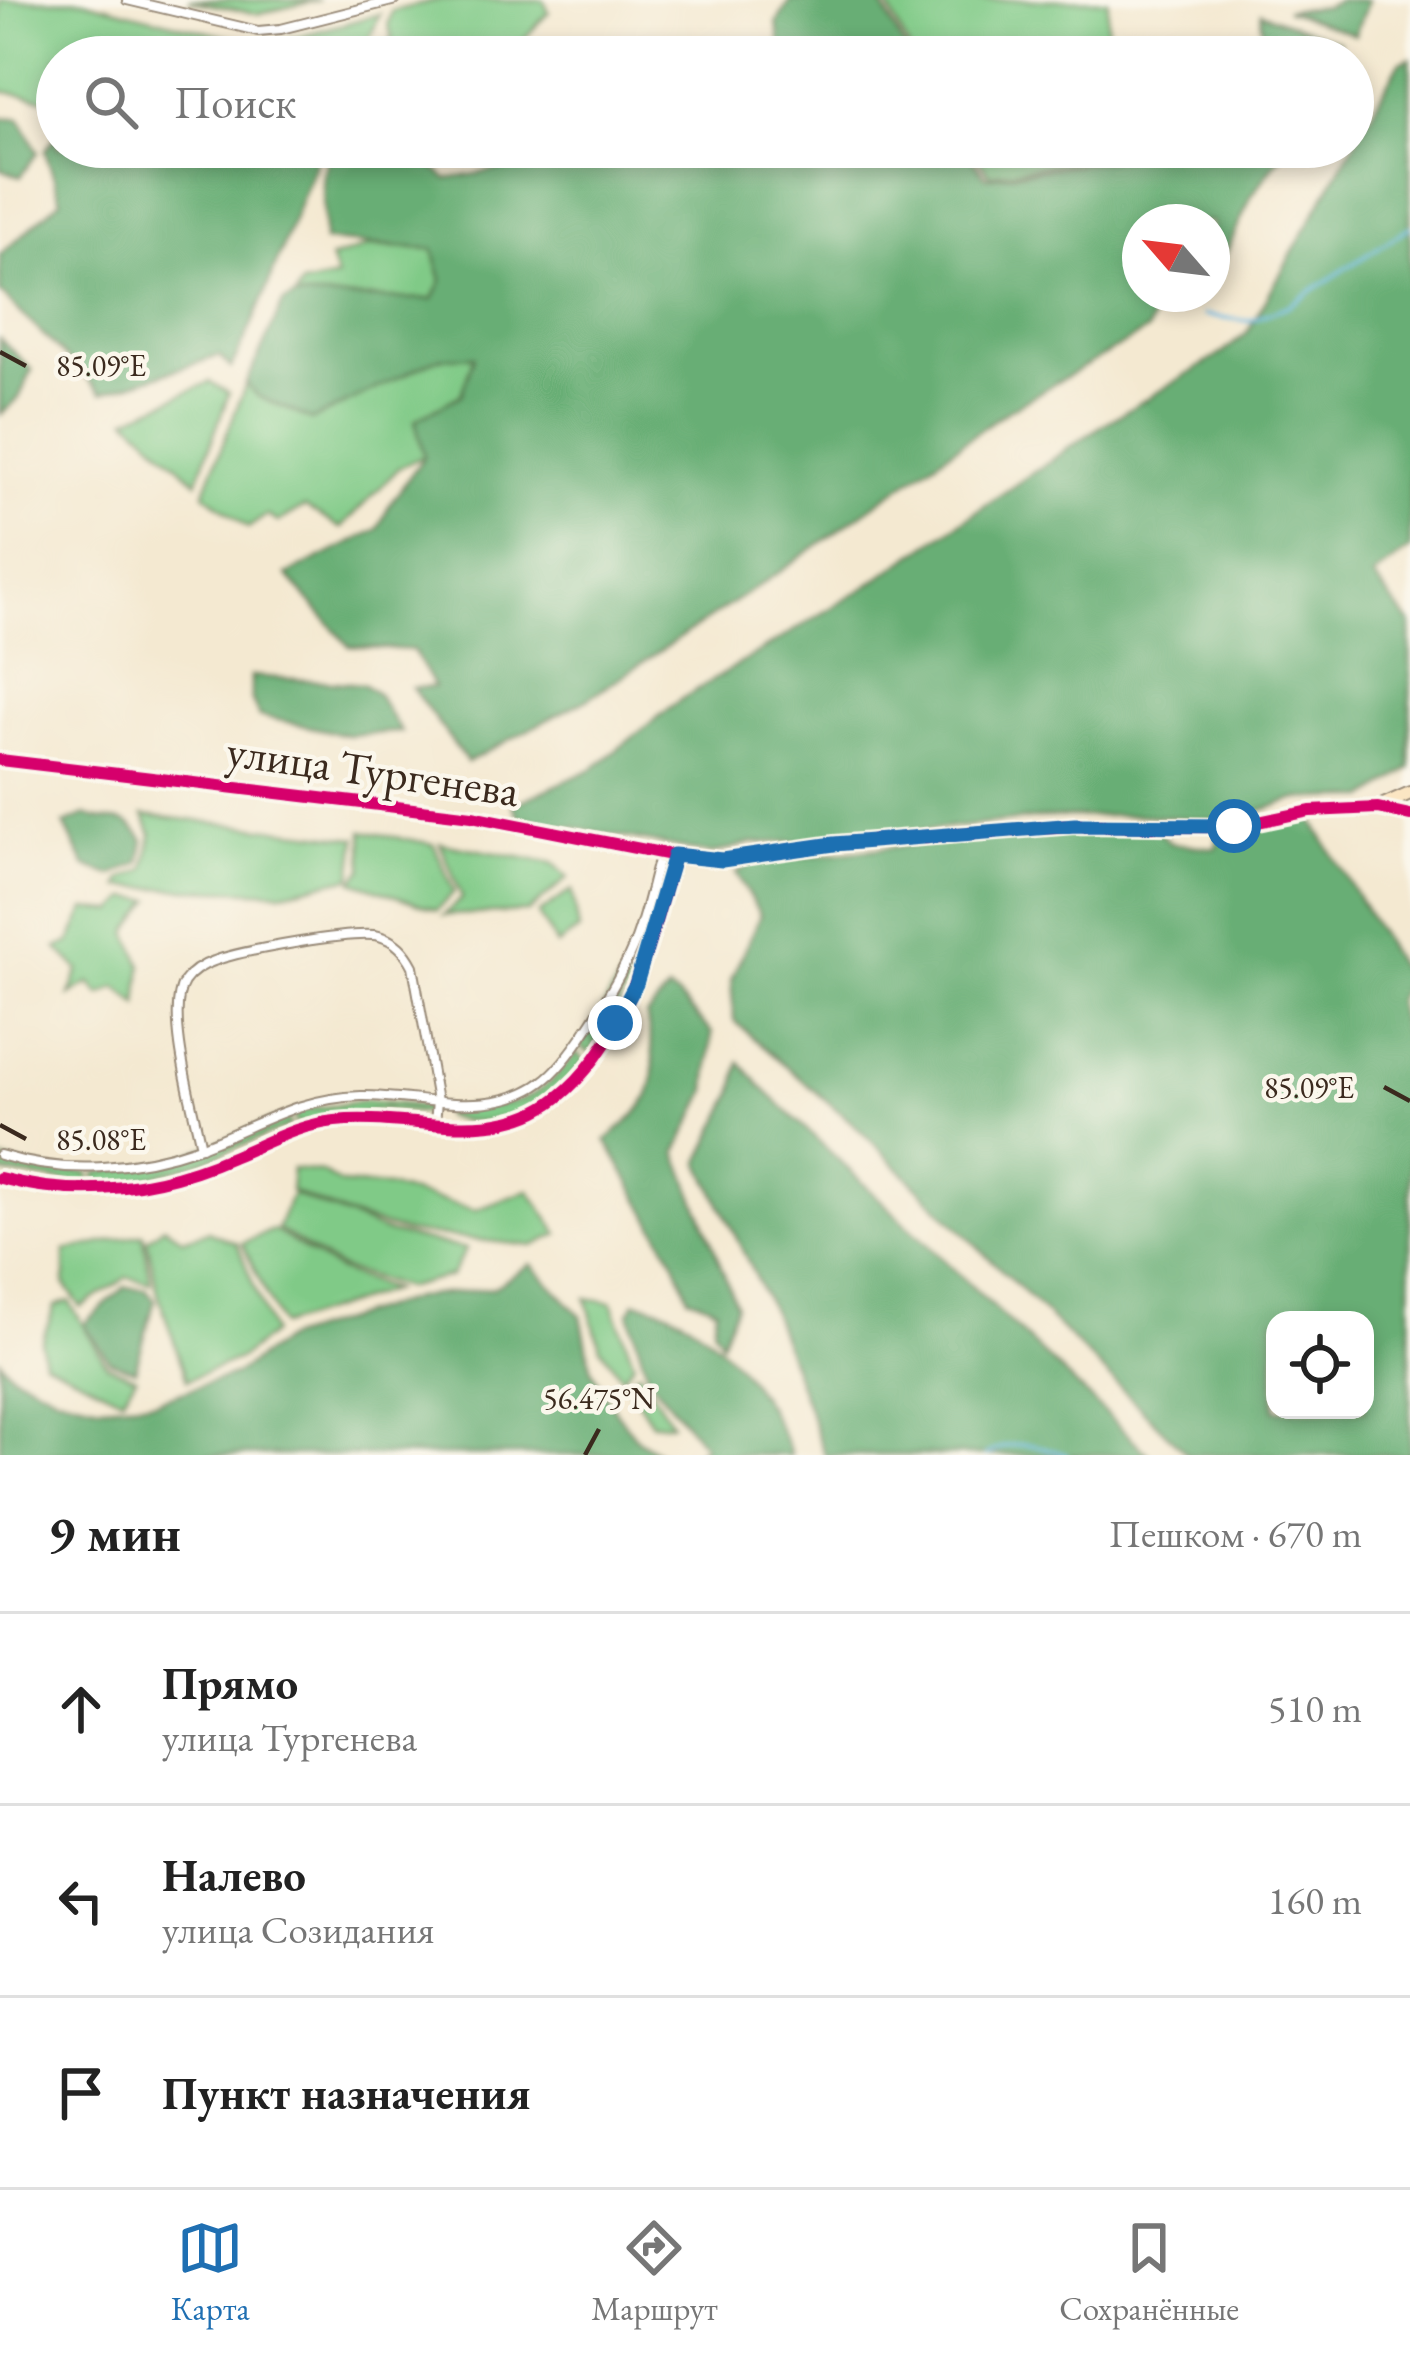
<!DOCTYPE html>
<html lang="ru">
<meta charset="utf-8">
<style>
body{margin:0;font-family:"EB Garamond",serif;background:#f6f6f6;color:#222}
.controls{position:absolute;right:36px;bottom:36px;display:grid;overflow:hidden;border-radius:24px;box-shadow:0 6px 18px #0003}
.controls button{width:108px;height:108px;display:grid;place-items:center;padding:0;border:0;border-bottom:3px solid #e0e0e0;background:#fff;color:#222;font:60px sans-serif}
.compass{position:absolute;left:1122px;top:204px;width:108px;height:108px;border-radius:50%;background:#fff;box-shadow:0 6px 18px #0003;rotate:298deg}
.stop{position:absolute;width:36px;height:36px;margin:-27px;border:9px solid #1f6fb2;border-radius:50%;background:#fff}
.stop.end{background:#1f6fb2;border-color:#fff;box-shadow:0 3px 12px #0008}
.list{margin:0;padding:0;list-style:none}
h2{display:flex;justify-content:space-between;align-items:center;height:156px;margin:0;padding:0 48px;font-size:51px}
h2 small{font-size:39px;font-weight:400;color:#767676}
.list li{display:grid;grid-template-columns:78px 1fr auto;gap:36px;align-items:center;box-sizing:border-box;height:192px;padding:0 48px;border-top:3px solid #e0e0e0}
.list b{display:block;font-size:45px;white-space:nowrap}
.list p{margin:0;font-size:39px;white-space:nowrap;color:#767676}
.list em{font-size:39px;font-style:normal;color:#767676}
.icon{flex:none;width:66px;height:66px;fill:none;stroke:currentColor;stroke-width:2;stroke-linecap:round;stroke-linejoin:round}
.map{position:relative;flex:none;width:1410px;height:1455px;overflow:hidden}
.search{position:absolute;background:#fff;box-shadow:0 6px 18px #0003;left:36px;right:36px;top:36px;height:132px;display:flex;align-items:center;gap:30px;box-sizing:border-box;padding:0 42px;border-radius:66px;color:#767676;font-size:45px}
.sheet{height:732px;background:#fff}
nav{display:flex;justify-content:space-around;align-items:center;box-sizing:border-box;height:168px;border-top:3px solid #e0e0e0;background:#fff;font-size:33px;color:#767676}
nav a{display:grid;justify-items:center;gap:6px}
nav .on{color:#1f6fb2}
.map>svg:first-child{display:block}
</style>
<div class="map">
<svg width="1410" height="1455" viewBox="0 0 1410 1455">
<rect width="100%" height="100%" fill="#fbf7ec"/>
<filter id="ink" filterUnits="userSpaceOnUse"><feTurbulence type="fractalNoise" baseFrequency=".00833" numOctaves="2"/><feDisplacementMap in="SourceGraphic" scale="24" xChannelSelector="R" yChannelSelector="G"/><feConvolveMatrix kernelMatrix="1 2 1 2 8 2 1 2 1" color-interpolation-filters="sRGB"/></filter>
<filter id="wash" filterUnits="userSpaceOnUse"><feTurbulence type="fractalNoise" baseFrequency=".004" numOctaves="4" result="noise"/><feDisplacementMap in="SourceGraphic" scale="48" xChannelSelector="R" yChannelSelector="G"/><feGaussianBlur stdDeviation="2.7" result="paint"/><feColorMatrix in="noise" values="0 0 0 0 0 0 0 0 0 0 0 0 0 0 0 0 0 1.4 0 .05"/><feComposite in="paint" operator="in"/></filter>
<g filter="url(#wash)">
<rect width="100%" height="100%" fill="#f4e9d1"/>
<!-- green -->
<g fill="#80ca87" stroke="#5e7a52" stroke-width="3">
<path d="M 0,0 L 82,0 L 263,46 L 380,14 L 361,57 L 141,57 L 106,48 L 97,57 L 57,57 L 55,101 L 0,91 Z"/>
<path d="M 188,0 L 319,0 L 258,14 Z"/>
<path d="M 439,0 L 544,0 L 549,12 L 507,57 L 377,57 L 392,38 L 388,24 L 392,11 Z"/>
<path d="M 885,0 L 1108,0 L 1107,57 L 913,57 Z"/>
<path d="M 970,147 L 1104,147 L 1104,157 L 989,174 Z"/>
<path d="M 370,246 L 433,249 L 442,280 L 433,299 L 295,297 L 302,285 L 337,278 L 330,259 Z"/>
<path d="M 475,355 L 461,395 L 415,420 L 424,456 L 400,467 L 341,528 L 305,507 L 278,522 L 267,515 L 248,528 L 204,493 L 246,384 L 259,397 L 312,420 L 438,358 Z"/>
<path d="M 210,382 L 229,393 L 197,482 L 128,418 Z"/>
<path d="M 144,815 L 357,838 L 352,877 L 283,892 L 120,887 L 122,880 L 145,869 L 152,835 Z"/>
<path d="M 363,831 L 434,844 L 454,892 L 437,910 L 353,881 L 363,869 Z"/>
<path d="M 440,843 L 553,863 L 568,878 L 528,912 L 444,915 L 462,898 Z"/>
<path d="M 572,890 L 579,930 L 557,945 L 538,914 Z"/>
<path d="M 128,898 L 152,900 L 128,932 L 142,965 L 138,1005 L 117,987 L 100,995 L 90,983 L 70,995 L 79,970 L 57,948 L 70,942 L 86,909 L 115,911 Z"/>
<path d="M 621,977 L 628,978 L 630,985 L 590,1053 L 580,1047 Z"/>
<path d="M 576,1053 L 585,1060 C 553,1101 499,1135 444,1116 L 447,1108 C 509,1105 535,1109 576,1053 Z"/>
<path d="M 365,1101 L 432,1107 L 425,1113 L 381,1109 L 296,1124 L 293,1112 Z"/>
<path d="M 286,1115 L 290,1126 C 225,1152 167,1180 96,1185 L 96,1173 L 170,1162 Z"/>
<path d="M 0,1160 L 51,1171 L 89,1173 L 89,1185 L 1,1173 Z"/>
<path d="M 292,1169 L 322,1172 L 340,1184 L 388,1187 L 476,1210 L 529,1190 L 559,1234 L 533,1246 L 404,1232 L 348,1215 L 290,1191 Z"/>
<path d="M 292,1194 L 389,1233 L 466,1249 L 451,1276 L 405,1288 L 340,1268 L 277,1229 Z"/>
<path d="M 164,1226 L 183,1239 L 208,1231 L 237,1243 L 272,1333 L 239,1359 L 187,1380 L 158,1294 L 147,1239 Z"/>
<path d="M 273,1230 L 339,1271 L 392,1290 L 281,1326 L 242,1243 Z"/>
<path d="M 143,1234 L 151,1283 L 128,1277 L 81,1307 L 65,1285 L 65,1251 Z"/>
<path d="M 586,1298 L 612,1302 L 634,1363 L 622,1377 L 600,1347 Z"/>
<path d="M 69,1301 L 107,1365 L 136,1377 L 122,1398 L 44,1361 L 41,1343 L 55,1306 Z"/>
<path d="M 639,1371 L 672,1423 L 652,1423 L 626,1382 Z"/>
</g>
<!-- forest -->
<g fill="#68ae74" stroke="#526c49" stroke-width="3" fill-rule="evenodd">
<path d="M 790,0 L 880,0 L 909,57 L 782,57 L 777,23 Z"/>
<path d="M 1339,0 L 1368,0 L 1355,35 L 1285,10 L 1326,7 Z"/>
<path d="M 1261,13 L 1339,42 L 1339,57 L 1281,57 L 1263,42 Z"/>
<path d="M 1410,58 L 1410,549 L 1373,577 L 1410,623 L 1410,769 L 1368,798 L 1298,799 L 1227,821 L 1137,815 L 1045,818 L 826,841 L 752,843 L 711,854 L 519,817 L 513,805 L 594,768 L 680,700 L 866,587 L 1101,426 L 1223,353 L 1247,333 L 1400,62 Z"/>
<path d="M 0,118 L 20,118 L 38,152 L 20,177 L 0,169 Z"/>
<path d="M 57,133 L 57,147 L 322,147 C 290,221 268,297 231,368 L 219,356 L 102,393 L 0,292 L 0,255 L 61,200 L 45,151 Z"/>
<path d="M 331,147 L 407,147 L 447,179 L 600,152 L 963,147 L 986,177 L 1203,147 L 1287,147 L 1252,195 L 1212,284 L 1212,222 L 1140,222 L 1140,294 L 1160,294 L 1148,330 L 1005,412 L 784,569 L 589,698 L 467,762 L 412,688 L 434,687 L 413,650 L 349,646 L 287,575 L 378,529 L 390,504 L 424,456 L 415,420 L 461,395 L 474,356 L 438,358 L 312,420 L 259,397 L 246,384 L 283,303 L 295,297 L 433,299 L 442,280 L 433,249 L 324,241 L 323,175 Z"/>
<path d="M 0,339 L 32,370 L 19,398 L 0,415 Z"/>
<path d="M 251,676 L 363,684 L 377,694 L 401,732 L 347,735 L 259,716 L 251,699 Z"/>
<path d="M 86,815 C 114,828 120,807 144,840 L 140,863 L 112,876 L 85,866 L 64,824 Z"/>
<path d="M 1310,816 L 1406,979 L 1396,1001 L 1410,1060 L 1410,1455 L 1188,1455 L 856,1126 L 734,1021 L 731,980 L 760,915 L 736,873 L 753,862 L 1032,832 L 1158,830 L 1170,843 L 1216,848 L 1218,835 ZM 1275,1320 L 1365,1320 L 1365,1410 L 1275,1410 Z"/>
<path d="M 668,991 L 678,997 L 712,1033 L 707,1091 L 677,1152 L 736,1305 L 721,1342 L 713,1328 L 716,1308 L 689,1297 L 674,1260 L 606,1140 C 662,1097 659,1083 646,1016 Z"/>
<path d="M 740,1062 L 763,1088 L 1149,1455 L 825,1455 L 773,1314 L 700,1162 L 733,1094 Z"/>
<path d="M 531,1264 L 581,1316 L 592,1371 L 612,1406 L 637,1439 L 662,1455 L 0,1455 L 0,1360 L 11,1373 L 57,1396 L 100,1405 L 155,1401 L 234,1375 L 285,1339 L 417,1297 L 493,1288 Z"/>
<path d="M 125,1287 L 146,1289 L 155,1300 L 135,1370 L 110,1361 L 84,1324 Z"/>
<path d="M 635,1302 C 706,1310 768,1393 791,1455 L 693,1455 L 704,1446 L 648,1377 L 629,1313 Z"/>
</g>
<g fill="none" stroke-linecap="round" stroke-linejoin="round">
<!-- stream -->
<g stroke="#6abce6" stroke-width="3">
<path d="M 1204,315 L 1248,321 L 1288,306 L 1410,227"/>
<path d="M 986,1455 C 1013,1438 1038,1444 1067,1455"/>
</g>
</g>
</g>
<g filter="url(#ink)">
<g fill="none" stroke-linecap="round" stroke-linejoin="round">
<!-- street casing -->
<g stroke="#988a78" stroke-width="12">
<g id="street">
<path d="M 127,0 L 258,31 L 281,29 L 396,0"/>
<path d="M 201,1147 C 194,1111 165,1012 184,982 C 191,972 202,965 214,961 C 240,951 355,930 379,936 C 396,941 405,951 413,966 L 437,1101 L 435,1123"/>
<path d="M 0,1155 C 65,1175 134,1170 197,1148 C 256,1127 295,1098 361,1096 C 423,1095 494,1122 547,1078 C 574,1056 618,982 632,949 C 645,919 651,885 660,853"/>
<path d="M 0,1178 C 79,1199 157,1190 232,1158 C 266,1143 296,1125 334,1121 C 407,1113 493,1148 556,1098 C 629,1042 651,940 674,856"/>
</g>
</g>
<!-- secondary casing -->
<g stroke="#988a78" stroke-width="16">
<g id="secondary">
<path d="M 0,760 L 472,816 L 666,854 L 722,860 L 834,844 L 1075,825 L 1234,827 L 1310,811 L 1378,808 L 1410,815"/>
<path d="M 1379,807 L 1410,793"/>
</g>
</g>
<!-- street -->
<use href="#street" stroke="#fff" stroke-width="8"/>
<!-- secondary -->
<use href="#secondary" stroke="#fbe6c3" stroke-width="12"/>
<!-- cycleway casing -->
<g stroke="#fbf7ec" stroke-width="20">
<g id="cycleway">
<path d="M 0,760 L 472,816 L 666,854 L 722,860 L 834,844 L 1075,825 L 1234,827 L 1310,811 L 1378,808 L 1410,815"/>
<path d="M 0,1178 C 79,1199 157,1190 232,1157 C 267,1143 297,1125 335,1121 C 408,1113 494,1148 557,1098 C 629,1041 651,939 674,855"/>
</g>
</g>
<!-- cycleway -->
<use href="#cycleway" stroke="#d6006c" stroke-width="12"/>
</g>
</g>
<g fill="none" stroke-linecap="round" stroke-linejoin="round" filter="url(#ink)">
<!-- route -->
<path stroke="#1f6fb2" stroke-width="15" d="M 615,1023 L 636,984 L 674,855 L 722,860 L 834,844 L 1075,825 L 1234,826"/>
</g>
<!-- ticks -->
<path fill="none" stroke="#3b2a1e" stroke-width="4.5" d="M 0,352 L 26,366M 1384,1087 L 1410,1101M 0,1125 L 26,1139M 585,1455 L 599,1429"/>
<g text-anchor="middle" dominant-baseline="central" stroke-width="9" stroke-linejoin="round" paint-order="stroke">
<!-- street labels -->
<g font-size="45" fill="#3b2a1e" stroke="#fbf7ec">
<text transform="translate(373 770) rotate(8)">улица Тургенева</text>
</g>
</g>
<g font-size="30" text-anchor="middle" fill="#3b2a1e" stroke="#fbf7ec" stroke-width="9" stroke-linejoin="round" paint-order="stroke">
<text x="101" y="376">85.09°E</text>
<text x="1309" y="1098">85.09°E</text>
<text x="101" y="1150">85.08°E</text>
<text x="599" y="1409">56.475°N</text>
</g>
</svg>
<div class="controls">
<button><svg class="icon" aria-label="locate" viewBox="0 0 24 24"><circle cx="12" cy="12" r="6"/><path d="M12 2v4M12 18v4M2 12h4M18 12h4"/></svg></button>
</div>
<svg class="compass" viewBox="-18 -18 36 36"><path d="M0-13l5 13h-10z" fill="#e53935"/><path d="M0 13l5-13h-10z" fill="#767676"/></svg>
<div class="stop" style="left:1234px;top:826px"></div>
<div class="stop end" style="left:615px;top:1023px"></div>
<div class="search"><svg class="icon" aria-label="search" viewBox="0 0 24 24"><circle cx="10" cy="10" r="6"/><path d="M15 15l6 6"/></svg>Поиск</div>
</div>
<section class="sheet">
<h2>9 мин<small>Пешком · 670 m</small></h2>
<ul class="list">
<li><svg class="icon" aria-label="ahead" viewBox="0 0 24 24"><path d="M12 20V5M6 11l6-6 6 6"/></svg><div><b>Прямо</b><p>улица Тургенева</p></div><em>510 m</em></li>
<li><svg class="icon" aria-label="left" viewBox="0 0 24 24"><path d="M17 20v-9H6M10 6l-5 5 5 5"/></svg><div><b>Налево</b><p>улица Созидания</p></div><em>160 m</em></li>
<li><svg class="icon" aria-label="arrive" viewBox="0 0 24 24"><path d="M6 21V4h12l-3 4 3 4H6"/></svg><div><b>Пункт назначения</b></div></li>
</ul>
</section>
<nav>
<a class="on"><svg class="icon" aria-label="map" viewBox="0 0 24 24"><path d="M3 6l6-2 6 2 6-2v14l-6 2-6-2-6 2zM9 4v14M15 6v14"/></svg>Карта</a>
<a><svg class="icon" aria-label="directions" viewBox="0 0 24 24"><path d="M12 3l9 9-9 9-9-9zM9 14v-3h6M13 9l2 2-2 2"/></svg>Маршрут</a>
<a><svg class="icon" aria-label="saved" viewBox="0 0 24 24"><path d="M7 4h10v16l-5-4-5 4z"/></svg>Сохранённые</a>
</nav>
